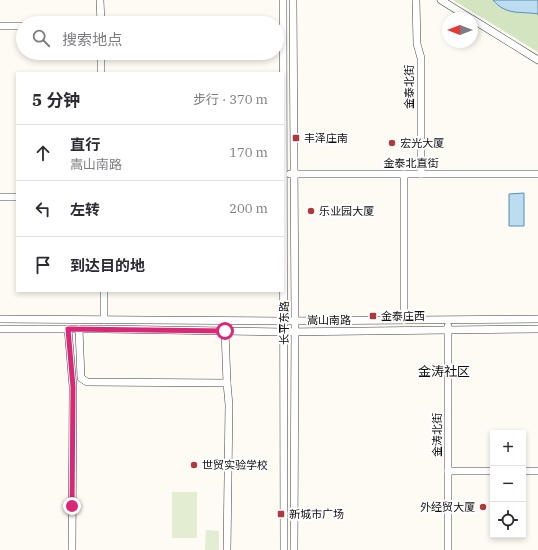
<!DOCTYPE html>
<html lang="zh">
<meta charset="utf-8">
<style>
body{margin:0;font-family:"IBM Plex Serif","Noto Sans SC",serif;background:#f7f7f7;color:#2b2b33}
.controls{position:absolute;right:12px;bottom:12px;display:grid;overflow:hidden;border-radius:0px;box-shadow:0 2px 6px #0003}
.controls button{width:36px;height:36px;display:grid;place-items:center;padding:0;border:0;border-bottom:1px solid #e1e1e2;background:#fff;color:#2b2b33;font:20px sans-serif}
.compass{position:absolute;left:442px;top:12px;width:36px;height:36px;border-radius:50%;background:#fff;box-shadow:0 2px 6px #0003;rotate:270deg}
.stop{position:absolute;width:12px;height:12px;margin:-9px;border:3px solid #db2777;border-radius:50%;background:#fff}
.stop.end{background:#db2777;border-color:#fff;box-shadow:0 1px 4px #0008}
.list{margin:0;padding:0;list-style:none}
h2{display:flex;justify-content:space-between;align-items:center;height:52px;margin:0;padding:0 16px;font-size:17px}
h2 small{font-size:13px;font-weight:400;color:#7c7c81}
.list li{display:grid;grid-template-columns:26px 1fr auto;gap:12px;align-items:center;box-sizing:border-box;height:56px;padding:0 16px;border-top:1px solid #e1e1e2}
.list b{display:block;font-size:15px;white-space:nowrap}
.list p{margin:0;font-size:13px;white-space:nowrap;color:#7c7c81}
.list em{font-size:13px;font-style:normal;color:#7c7c81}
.icon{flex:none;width:22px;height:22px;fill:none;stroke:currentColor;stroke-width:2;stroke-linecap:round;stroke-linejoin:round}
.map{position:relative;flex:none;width:538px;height:550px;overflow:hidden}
.search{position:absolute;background:#fff;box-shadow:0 2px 6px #0003;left:16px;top:16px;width:268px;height:44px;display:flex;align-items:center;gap:10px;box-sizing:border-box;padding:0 14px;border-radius:22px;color:#7c7c81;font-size:15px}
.panel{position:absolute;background:#fff;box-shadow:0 2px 6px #0003;left:16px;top:72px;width:268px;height:220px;border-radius:0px}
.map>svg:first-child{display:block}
</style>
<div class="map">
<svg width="538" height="550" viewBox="0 0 538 550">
<rect width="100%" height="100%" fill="#fdfbf3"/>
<!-- green -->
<path fill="#d3e4c0" d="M 453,0 L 493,0 L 497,5 L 538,14 L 538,52 Z"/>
<!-- pitch -->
<g fill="#e3edd1">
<rect x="172" y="492" width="25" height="46"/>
<path d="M 206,530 L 219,531 L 219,550 L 205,550 Z"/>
</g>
<!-- water -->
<g fill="#bddcef" stroke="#4e90bd">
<path d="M 493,0 L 538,0 L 538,14 C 521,11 506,16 493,0 Z"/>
<path d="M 524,193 L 524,226 L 509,226 L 509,194 Z"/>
</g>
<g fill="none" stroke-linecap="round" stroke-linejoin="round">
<!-- minor casing -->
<g stroke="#424242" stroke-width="8">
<g id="minor">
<path d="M 100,0 L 101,23"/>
<path d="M 283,0 L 284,550"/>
<path d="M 293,0 L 295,320 L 294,550"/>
<path d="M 416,0 L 417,44 L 421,58 L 421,174"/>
<path d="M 441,0 L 470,18"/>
<path d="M 472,19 L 538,60"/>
<path d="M 0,26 L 23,26"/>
<path d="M 101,53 L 101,73"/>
<path d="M 290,174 L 538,174"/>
<path d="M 404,174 L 404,320"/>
<path d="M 0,197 L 17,197"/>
<path d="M 104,291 L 104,320"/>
<path d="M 0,319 L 284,321 L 538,319"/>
<path d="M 448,326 L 448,550"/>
<path d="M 0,329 L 104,329 L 284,332 L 538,329"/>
<path d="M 68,329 L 73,387 L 72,550"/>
<path d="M 79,329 L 81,378 L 87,382 L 227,383"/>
<path d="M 225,331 L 227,383 L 229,405 L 227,550"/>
<path d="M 448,471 L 493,471"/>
<path d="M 523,471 L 538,471"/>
</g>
</g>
<!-- minor -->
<use href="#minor" stroke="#fff" stroke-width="7"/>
</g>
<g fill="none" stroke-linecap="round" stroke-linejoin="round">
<!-- route -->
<path stroke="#db2777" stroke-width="5" d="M 72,506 L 73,387 L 68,329 L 225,331"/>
</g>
<!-- markers -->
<g fill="#ae383d" stroke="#fff" stroke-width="1.5">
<rect x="292" y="134" width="8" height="8" rx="2"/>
<circle cx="392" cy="143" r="4"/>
<circle cx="311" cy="211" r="4"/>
<rect x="369" y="312" width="8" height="8" rx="2"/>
<circle cx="194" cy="465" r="4"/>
<circle cx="483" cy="507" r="4"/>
<rect x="277" y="510" width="8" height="8" rx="2"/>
</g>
<g text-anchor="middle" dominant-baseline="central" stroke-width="4" stroke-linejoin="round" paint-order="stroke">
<!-- street labels -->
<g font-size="11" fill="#0f0f0f" stroke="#fff">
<text transform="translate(409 87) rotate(-90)">金泰北街</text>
<text x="411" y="163">金泰北直街</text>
<text x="329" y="320">嵩山南路</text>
<text transform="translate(284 323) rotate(-90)">长平东路</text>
<text transform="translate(437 435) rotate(-90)">金涛北街</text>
</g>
<!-- poi labels -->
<g font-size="11" fill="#0f0f0f" stroke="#fff" text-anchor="start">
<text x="304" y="138">丰泽庄南</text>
<text x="400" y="143">宏光大厦</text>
<text x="319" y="211">乐业园大厦</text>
<text x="381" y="316">金泰庄西</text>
<text x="202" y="465">世贸实验学校</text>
<text x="475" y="507" text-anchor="end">外经贸大厦</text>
<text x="289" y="514">新城市广场</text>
</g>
<!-- quarter labels -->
<g font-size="13" fill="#0f0f0f" stroke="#fff">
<text x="444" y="371">金涛社区</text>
</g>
</g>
</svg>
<div class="controls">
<button>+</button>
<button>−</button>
<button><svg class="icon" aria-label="locate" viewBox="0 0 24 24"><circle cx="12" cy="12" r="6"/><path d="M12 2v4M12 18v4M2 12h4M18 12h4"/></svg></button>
</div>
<svg class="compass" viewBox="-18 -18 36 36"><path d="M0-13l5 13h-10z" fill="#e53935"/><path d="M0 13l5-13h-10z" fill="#7c7c81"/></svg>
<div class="stop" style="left:225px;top:331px"></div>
<div class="stop end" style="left:72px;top:506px"></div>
<div class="search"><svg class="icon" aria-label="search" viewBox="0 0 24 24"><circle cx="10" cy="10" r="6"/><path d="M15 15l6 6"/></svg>搜索地点</div>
<section class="panel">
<h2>5 分钟<small>步行 · 370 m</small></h2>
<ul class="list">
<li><svg class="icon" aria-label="ahead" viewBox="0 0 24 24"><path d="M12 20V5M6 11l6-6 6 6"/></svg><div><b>直行</b><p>嵩山南路</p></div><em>170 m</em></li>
<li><svg class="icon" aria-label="left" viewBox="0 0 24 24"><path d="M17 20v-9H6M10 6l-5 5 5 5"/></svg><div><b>左转</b></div><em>200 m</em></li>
<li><svg class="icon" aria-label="arrive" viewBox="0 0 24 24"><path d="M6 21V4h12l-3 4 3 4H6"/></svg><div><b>到达目的地</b></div></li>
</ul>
</section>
</div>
